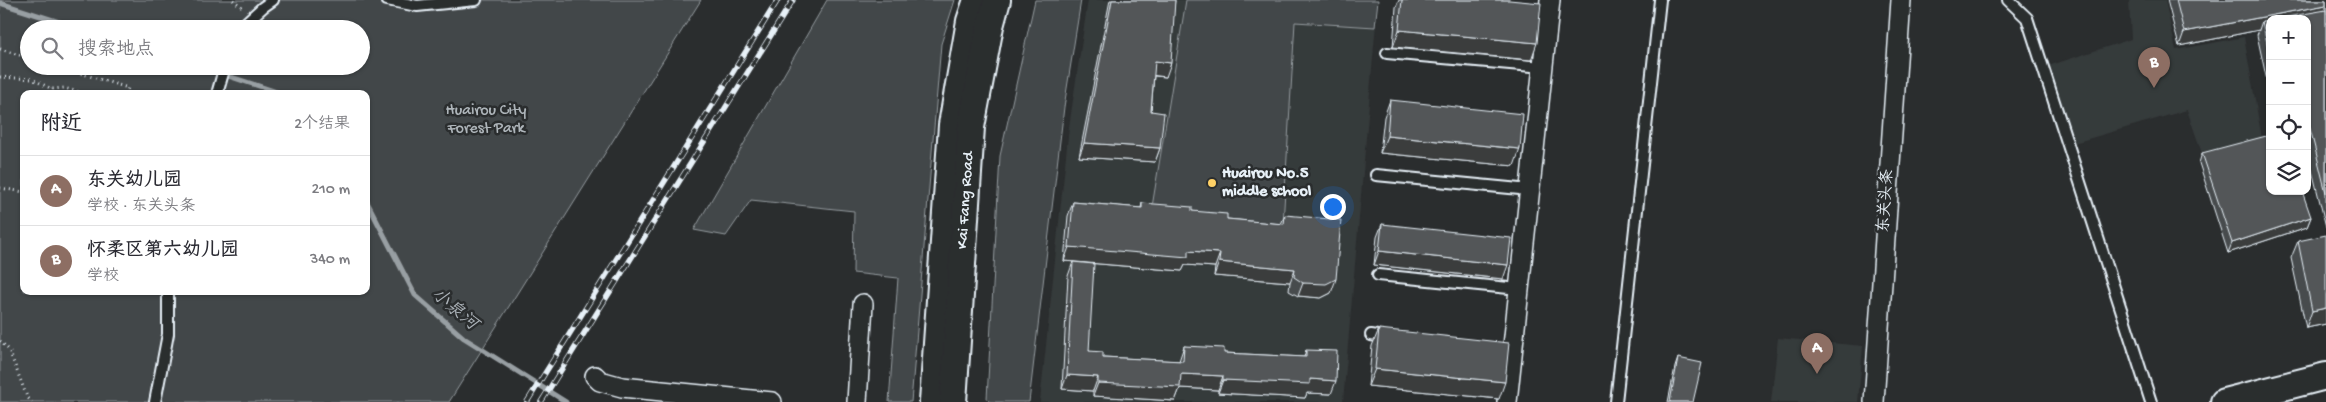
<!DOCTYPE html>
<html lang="zh">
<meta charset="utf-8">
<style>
body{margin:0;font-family:"Gochi Hand","LXGW WenKai TC",sans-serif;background:#f7f7f7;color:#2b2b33}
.controls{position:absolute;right:15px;top:15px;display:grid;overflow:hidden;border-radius:10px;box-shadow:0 1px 4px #0004}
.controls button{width:45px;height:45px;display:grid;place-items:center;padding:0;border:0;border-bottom:1px solid #e1e1e2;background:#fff;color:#2b2b33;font:25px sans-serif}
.you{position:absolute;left:1332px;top:206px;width:18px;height:18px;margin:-12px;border:4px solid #fff;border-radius:50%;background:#1a73e8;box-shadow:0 0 0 8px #1a73e833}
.badge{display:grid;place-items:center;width:32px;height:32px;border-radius:50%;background:#0f766e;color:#fff;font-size:16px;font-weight:700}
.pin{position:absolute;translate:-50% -41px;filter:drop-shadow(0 1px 2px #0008)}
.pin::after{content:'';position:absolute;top:26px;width:18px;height:15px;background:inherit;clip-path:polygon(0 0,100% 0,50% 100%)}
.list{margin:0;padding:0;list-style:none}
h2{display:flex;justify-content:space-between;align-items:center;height:65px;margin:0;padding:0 20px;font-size:21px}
h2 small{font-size:16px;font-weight:400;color:#7c7c81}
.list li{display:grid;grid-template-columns:32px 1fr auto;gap:15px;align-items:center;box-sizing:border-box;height:70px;padding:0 20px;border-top:1px solid #e1e1e2}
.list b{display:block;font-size:19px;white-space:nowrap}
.list p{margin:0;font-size:16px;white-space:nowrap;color:#7c7c81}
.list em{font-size:16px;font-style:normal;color:#7c7c81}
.icon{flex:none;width:28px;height:28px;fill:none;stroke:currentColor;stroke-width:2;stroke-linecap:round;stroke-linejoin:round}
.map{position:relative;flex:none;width:2326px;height:402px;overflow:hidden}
.search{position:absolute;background:#fff;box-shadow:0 1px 4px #0004;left:20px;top:20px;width:350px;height:55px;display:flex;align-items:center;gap:12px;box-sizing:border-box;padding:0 18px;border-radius:28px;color:#7c7c81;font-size:19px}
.panel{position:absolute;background:#fff;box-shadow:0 1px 4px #0004;left:20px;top:90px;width:350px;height:205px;border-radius:10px}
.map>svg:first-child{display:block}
</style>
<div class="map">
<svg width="2326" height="402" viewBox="0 0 2326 402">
<rect width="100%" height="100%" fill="#2a2d2e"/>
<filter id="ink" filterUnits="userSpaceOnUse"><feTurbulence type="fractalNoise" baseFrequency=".02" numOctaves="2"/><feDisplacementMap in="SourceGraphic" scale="10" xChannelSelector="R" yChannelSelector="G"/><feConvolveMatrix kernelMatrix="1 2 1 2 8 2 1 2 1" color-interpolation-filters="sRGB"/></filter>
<g filter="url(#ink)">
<!-- built -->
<g fill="#363a3b">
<path d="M 1088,0 L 1378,0 L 1343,402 L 1040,402 L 1069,127 Z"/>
<path d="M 2129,0 L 2165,0 L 2176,50 L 2244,37 L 2263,145 L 2203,156 L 2187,110 L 2074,143 L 2048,66 L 2131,39 Z"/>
<path d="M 1778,338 L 1863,346 L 1858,402 L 1771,402 Z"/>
</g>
<!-- green -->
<g fill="#424648" stroke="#959ca0" fill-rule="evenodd">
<path d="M 0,0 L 701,0 L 449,402 L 0,402 ZM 29,29 L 361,29 L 361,66 L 29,66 ZM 24,94 L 366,94 L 366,291 L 24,291 Z"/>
<path d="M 827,0 L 955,0 L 941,44 L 911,402 L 889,402 L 898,278 L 853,273 L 854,211 L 751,200 L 726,236 L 694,230 Z"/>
<path d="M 1035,0 L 1081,0 L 1064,107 L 1029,402 L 990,402 L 987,399 L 1000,156 Z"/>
<path d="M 1186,0 L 1378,0 L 1375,27 L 1295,22 L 1283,224 L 1151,213 Z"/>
</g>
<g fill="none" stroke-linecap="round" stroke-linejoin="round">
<!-- stream -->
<g stroke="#989fa3" stroke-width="5">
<path d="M 0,3 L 81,29"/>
<path d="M 198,66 L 283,94"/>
<path d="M 366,200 L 415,295 L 464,338 L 566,402"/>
</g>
<!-- lane casing -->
<g stroke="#e8f1f8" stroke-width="14">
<g id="lane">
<path d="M 387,0 L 417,6 L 476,0"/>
<path d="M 2008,0 L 2027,18 L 2151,402"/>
<path d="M 239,29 L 263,7 L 273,0"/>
<path d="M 1387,53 L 1543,67"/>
<path d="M 217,94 L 225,66"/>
<path d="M 1376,175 L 1530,190"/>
<path d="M 1378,275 L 1519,289"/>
<path d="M 1371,335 L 1390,338"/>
<path d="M 155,402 L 168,334 L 168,291"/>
<path d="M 1616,402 L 1660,0"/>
</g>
</g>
<!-- street casing -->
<g stroke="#e8f1f8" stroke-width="22">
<g id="street">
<path d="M 595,376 L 600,381 L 622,387 L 772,402"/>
<path d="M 857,402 L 863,304"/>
<path d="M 1507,402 L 1550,0"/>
<path d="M 1874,402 L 1901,0"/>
</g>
</g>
<!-- secondary casing -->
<g stroke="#e8f1f8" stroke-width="30">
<g id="secondary">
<path d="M 933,402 L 952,125 L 970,21 L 977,0"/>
<path id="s1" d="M 953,402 L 971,127 L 990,26 L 997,0"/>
<path d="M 2224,402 L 2326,376"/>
</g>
</g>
<!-- path -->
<g stroke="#e8f1f8" stroke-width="3" stroke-dasharray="1 4" stroke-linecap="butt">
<path d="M 233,0 L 245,9"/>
<path d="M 0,49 L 29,58"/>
<path d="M 57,66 L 128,88 L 126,94"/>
<path d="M 0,77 L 32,79 L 52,89 L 64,88 L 87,94"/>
<path d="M 50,94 L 52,89"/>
<path d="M 0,188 L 24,192"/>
<path d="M 0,341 L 9,350 L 27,397 L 32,402"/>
</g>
<!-- lane -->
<use href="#lane" stroke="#2a2d2e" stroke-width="10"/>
<!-- street -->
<use href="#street" stroke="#2a2d2e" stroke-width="19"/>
<!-- secondary -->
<use href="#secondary" stroke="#2a2d2e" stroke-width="26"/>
<!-- rail casing -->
<g stroke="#e8f1f8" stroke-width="5.5">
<g id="rail">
<path d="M 527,402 L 778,0"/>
<path d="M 541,402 L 793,0"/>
</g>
</g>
<!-- rail -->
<use href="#rail" stroke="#2a2d2e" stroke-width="4" stroke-dasharray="11" stroke-linecap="butt"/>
</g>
<!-- wall -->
<g fill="#474b4d" stroke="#e8f1f8">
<path d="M 1110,0 L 1175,0 L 1166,77 L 1154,76 L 1151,111 L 1160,148 L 1155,162 L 1079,157 Z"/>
<path d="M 1399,0 L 1509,0 L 1531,60 L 1393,47 L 1396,7 Z"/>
<path d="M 2167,0 L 2326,0 L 2326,227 L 2307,150 L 2307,19 L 2270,19 L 2270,95 L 2257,35 L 2259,30 L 2179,46 Z"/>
<path d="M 1390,100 L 1514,166 L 1380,153 L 1384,117 Z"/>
<path d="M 2202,153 L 2311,217 L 2307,227 L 2228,253 L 2199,163 Z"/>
<path d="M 1073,202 L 1141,208 L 1142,203 L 1192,211 L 1227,219 L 1281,224 L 1285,215 L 1331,293 L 1321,298 L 1298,296 L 1289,291 L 1290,282 L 1214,276 L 1215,267 L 1185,265 L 1182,271 L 1064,261 L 1068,216 Z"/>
<path d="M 1382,224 L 1503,279 L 1374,265 L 1377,237 Z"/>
<path d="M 2298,241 L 2326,324 L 2306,328 L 2291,258 Z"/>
<path d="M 1073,262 L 1089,351 L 1103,357 L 1179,361 L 1184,346 L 1224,353 L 1304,357 L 1306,350 L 1331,394 L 1307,393 L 1305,398 L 1218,393 L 1218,390 L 1180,388 L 1175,401 L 1093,396 L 1093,391 L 1062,389 L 1068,276 Z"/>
<path d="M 1379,329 L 1499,399 L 1368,386 L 1372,346 Z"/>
<path d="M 1678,358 L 1693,402 L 1668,402 L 1675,367 Z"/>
</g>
<!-- shaded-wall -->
<g fill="#3a3d3e" stroke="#e8f1f8">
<path d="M 2326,5 L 2326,14 L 2307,19 L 2270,19 L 2270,28 L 2262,21 L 2259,30 L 2179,46 L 2184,32 Z"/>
<path d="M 1399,30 L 1537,43 L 1531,60 L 1393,47 Z"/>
<path d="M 1155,61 L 1171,63 L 1166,77 L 1150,75 Z"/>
<path d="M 1387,136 L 1520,149 L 1514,166 L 1380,153 Z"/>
<path d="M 1084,143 L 1160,148 L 1155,162 L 1079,157 Z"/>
<path d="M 2311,217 L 2307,227 L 2228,253 L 2232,243 Z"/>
<path d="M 1069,247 L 1188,251 L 1220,253 L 1215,267 L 1185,265 L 1182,271 L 1064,261 Z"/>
<path d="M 1379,251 L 1508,265 L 1503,279 L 1374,265 Z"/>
<path d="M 1219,262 L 1295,269 L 1290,282 L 1214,276 Z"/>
<path d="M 1336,279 L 1331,293 L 1321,298 L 1298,296 L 1303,283 Z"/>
<path d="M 2326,308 L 2326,324 L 2306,328 L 2312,311 Z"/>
<path d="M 1375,369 L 1505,382 L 1499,399 L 1368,386 Z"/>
<path d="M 1181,374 L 1223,376 L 1218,390 L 1180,388 L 1175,401 L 1093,396 L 1098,383 Z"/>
<path d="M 1067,375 L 1098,377 L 1093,391 L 1062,389 Z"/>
<path d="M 1310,379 L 1336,381 L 1331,394 L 1307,393 L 1305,398 L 1218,393 L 1223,380 Z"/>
</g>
<!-- building -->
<g fill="#535759" stroke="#e8f1f8">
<path d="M 1112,0 L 1175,0 L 1171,63 L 1155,61 L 1151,111 L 1164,113 L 1160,148 L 1084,143 Z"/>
<path d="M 1402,0 L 1509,0 L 1541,3 L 1537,43 L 1399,30 Z"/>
<path d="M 2176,0 L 2326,0 L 2326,5 L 2184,32 Z"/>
<path d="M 2326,10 L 2326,193 L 2307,116 L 2307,19 L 2275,19 Z"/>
<path d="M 2270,20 L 2270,57 L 2262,21 Z"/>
<path d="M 1390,100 L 1523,114 L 1520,149 L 1387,136 Z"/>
<path d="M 2270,135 L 2270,191 L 2302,191 L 2311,217 L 2232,243 L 2202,153 Z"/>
<path d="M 1073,202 L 1142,208 L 1142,203 L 1192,207 L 1192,211 L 1227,214 L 1227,219 L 1284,224 L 1285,215 L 1341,220 L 1336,279 L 1326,284 L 1303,283 L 1294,277 L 1295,269 L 1219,262 L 1220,253 L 1188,251 L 1188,257 L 1069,247 Z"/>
<path d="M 1382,224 L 1511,238 L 1508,265 L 1379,251 Z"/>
<path d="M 2326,235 L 2326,308 L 2312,311 L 2298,241 Z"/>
<path d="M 1073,262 L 1094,264 L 1089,351 L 1103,352 L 1103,357 L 1183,361 L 1184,346 L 1224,348 L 1224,353 L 1306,357 L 1306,350 L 1337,351 L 1336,381 L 1310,379 L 1310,384 L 1223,380 L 1223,376 L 1181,374 L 1180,387 L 1098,383 L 1098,377 L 1067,375 Z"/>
<path d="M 1379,329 L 1509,343 L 1505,382 L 1375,369 Z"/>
<path d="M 1678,358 L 1702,363 L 1693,402 L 1670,402 Z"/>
</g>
</g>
<!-- markers -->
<circle fill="#ffd166" stroke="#2a2d2e" stroke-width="2" cx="1212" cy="183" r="5"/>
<g text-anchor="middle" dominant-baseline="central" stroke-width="5" stroke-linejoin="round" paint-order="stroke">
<!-- park labels -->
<g font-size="16" fill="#aeb5ba" stroke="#2a2d2e">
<text x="486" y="111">Huairou City<tspan x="486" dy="18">Forest Park</tspan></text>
</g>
<!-- poi labels -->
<g font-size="16" font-weight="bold" fill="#e8f1f8" stroke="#2a2d2e" text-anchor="start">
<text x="1222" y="174">Huairou No.5<tspan x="1222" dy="18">middle school</tspan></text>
</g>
<!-- street labels -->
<g font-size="16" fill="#e8f1f8" stroke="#2a2d2e">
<text stroke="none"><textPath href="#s1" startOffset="202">Kai Fang Road</textPath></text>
<text transform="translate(1887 201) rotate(-86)">东关头条</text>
</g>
<!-- water labels -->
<g font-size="18" font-style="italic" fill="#acb3b9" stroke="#2a2d2e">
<text transform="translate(454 310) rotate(40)">小泉河</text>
</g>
</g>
</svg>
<div class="controls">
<button>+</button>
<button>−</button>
<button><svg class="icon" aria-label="locate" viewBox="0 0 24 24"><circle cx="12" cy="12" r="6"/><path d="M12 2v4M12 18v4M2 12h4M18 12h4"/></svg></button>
<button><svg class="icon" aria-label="layers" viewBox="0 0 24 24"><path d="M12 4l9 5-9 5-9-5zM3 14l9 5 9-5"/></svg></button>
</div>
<div class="you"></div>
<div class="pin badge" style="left:1817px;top:374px;background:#8d6e63">A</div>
<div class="pin badge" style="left:2154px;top:88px;background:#8d6e63">B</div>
<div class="search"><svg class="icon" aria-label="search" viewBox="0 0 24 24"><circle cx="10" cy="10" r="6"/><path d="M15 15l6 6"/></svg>搜索地点</div>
<section class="panel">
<h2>附近<small>2个结果</small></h2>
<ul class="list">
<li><span class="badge" style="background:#8d6e63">A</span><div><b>东关幼儿园</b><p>学校 · 东关头条</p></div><em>210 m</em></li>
<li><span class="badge" style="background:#8d6e63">B</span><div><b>怀柔区第六幼儿园</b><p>学校</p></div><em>340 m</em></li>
</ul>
</section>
</div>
